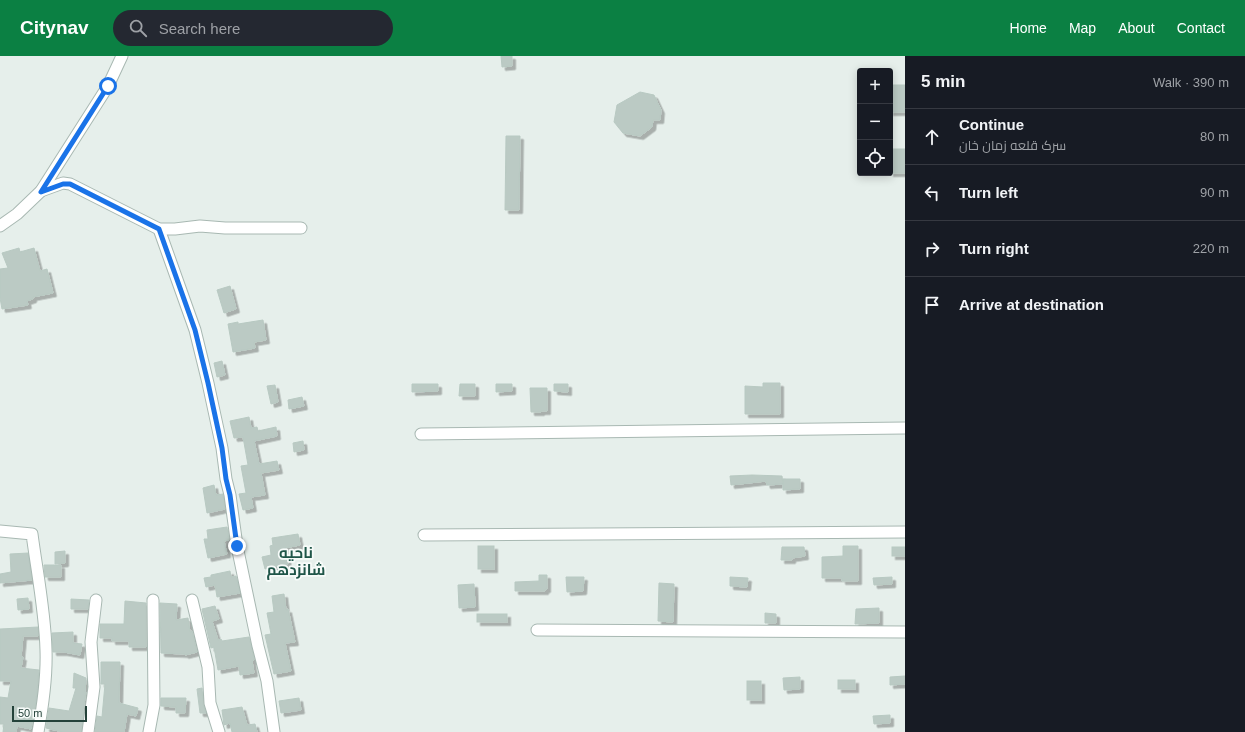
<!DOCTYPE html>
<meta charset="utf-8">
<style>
body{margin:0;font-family:Arial,Cairo,sans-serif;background:#242831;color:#f1f3f6}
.controls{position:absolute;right:12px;top:12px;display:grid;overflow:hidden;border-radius:4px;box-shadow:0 2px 10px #0003}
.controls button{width:36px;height:36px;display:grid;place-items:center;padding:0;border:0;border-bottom:1px solid #363941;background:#171b24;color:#f1f3f6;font:20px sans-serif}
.scale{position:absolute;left:12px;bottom:10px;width:75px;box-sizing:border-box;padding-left:4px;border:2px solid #24423a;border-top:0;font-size:11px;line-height:14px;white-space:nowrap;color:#24423a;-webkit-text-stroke:3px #f7fbf9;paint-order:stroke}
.stop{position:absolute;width:12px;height:12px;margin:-9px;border:3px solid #1a73e8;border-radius:50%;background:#fff}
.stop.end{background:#1a73e8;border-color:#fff;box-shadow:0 1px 4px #0008}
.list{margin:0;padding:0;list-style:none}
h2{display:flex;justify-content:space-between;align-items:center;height:52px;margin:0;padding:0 16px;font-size:17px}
h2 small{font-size:13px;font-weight:400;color:#9ea1a6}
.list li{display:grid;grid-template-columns:26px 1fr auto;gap:12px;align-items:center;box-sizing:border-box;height:56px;padding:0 16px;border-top:1px solid #363941}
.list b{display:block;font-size:15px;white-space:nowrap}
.list p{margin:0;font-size:13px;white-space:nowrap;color:#9ea1a6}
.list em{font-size:13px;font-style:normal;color:#9ea1a6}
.icon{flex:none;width:22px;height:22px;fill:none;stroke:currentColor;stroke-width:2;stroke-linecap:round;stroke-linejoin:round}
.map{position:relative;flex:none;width:905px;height:676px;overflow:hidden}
header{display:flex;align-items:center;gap:24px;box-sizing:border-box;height:56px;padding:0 20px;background:#0b8043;color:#fff}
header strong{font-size:19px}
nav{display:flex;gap:22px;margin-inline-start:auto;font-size:14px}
.search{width:280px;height:36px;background:#242831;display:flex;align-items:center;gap:10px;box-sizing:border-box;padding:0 14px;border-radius:22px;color:#9ea1a6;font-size:15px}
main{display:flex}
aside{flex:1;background:#171b24}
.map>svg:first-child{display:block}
</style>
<header>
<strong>Citynav</strong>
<div class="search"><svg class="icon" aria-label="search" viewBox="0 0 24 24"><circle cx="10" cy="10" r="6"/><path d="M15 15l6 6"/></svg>Search here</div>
<nav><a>Home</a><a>Map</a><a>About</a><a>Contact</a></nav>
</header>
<main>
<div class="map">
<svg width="905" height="676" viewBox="0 0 905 676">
<defs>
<filter id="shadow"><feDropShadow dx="3.5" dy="3.5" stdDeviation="0" flood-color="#0004"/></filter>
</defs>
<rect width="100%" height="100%" fill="#e6efeb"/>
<!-- building -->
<g fill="#bbcac4" stroke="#b8c9c2" filter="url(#shadow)">
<path d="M 501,0 L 512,0 L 512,10 L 502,11 Z"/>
<rect x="890" y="29" width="15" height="27"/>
<path d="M 640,36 L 654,39 L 661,54 L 660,64 L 653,64 L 652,71 L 640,80 L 623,77 L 614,66 L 617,49 Z"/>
<path d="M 506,80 L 520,80 L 519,154 L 505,154 Z"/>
<rect x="890" y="93" width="15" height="24"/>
<path d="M 19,192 L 20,196 L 34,192 L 40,215 L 47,213 L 53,237 L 33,241 L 33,243 L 27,245 L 28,249 L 2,253 L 0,242 L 0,213 L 8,212 L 2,197 Z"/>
<path d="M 230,230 L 236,253 L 224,257 L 217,234 Z"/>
<path d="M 263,264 L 266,284 L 254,286 L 255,292 L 233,296 L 228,268 L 238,266 L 238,268 Z"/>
<path d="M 222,305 L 225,319 L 217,321 L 214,307 Z"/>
<path d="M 763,327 L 780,327 L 780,358 L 745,358 L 745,330 L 763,331 Z"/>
<path d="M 412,328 L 438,328 L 438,335 L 412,336 Z"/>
<path d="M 460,328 L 475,328 L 475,340 L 459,340 Z"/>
<path d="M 496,328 L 512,328 L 512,335 L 496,336 Z"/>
<path d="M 554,328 L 568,328 L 568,336 L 554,335 Z"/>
<path d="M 275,329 L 278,346 L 271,348 L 267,330 Z"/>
<path d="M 530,332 L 547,332 L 547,355 L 541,355 L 541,356 L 531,356 Z"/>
<path d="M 302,341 L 304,350 L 289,353 L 288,344 Z"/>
<path d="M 249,361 L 251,372 L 257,371 L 258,375 L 276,371 L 277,380 L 254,385 L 259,408 L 277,405 L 279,414 L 261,417 L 265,439 L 251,441 L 253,452 L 243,454 L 239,438 L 246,437 L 241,410 L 248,409 L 243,381 L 234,382 L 230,365 Z"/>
<path d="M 303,385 L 304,394 L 294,396 L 293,387 Z"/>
<path d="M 752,419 L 782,420 L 783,428 L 767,429 L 766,425 L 731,429 L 730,420 Z"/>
<path d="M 783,423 L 800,423 L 800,433 L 783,434 Z"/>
<path d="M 214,429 L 216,439 L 223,438 L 225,453 L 207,457 L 203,432 Z"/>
<path d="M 227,471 L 229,484 L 224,485 L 227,498 L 208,502 L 204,483 L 208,483 L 207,474 Z"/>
<path d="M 298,478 L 300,489 L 285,492 L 288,508 L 265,513 L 262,501 L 271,499 L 270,490 L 273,489 L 272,482 Z"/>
<rect x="478" y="490" width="16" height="23"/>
<path d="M 843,490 L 858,490 L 858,525 L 842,525 L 842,522 L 822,522 L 822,501 L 843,500 Z"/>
<path d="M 782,491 L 804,491 L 805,500 L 792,502 L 792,504 L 781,504 Z"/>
<rect x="892" y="491" width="13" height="9"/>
<path d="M 65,495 L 65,507 L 55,508 L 55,496 Z"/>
<path d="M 28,497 L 32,524 L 0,527 L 0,518 L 11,516 L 10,498 Z"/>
<path d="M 44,509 L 61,509 L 61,521 L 45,521 Z"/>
<path d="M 230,515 L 231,521 L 236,520 L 240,537 L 217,541 L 215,529 L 206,531 L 204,522 L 211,521 L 211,519 Z"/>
<path d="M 539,519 L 547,519 L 547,533 L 545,533 L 545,535 L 515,535 L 515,526 L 539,525 Z"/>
<path d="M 566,521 L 584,521 L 583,535 L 567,536 Z"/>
<path d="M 730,521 L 748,522 L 747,531 L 730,530 Z"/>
<path d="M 892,521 L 892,528 L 874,529 L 873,522 Z"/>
<path d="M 659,527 L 674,528 L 673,566 L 658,565 Z"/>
<path d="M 474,528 L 475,551 L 459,552 L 458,529 Z"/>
<path d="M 284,538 L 286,554 L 288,553 L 295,586 L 285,587 L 291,615 L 274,618 L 265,579 L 271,578 L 267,557 L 274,556 L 272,540 Z"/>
<path d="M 28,542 L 29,553 L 18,554 L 17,543 Z"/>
<path d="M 71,543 L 89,544 L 88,553 L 71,553 Z"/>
<path d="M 125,545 L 146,547 L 146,591 L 129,591 L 129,585 L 112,585 L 112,582 L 100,582 L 100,568 L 124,568 Z"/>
<path d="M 160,547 L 177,548 L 176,564 L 188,562 L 190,576 L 192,575 L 197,596 L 185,599 L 185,598 L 161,597 Z"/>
<path d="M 215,550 L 219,563 L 212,565 L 218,584 L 221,583 L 222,585 L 249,581 L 254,602 L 254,604 L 252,605 L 254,617 L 240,619 L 239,610 L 218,614 L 214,591 L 211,592 L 202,553 Z"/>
<path d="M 879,552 L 879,567 L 855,568 L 856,553 Z"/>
<path d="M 765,557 L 776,558 L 776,567 L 765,567 Z"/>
<rect x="477" y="558" width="30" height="8"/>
<path d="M 38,571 L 38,580 L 23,580 L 21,601 L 23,601 L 21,612 L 39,614 L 36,645 L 31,673 L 17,670 L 16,676 L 3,676 L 4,668 L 0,668 L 0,641 L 8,642 L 11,625 L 0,625 L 0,573 Z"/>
<path d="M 73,576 L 73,587 L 82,588 L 80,599 L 64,596 L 53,596 L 52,577 Z"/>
<path d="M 101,606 L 120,606 L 119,647 L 138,652 L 136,660 L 127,658 L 124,676 L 95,676 L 97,660 L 102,661 L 105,628 L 101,628 Z"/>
<path d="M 74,617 L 86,622 L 85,636 L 86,636 L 83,655 L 84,655 L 81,676 L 63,676 L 46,672 L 49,652 L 69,655 L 76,632 L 73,632 Z"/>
<path d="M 905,620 L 905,628 L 890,629 L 890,621 Z"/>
<path d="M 800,621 L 800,633 L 784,634 L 783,622 Z"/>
<rect x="838" y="624" width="17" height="9"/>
<rect x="747" y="625" width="14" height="19"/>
<path d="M 202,632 L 203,648 L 206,657 L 200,657 L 197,633 Z"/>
<path d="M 161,642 L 186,642 L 185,657 L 176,657 L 176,651 L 161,650 Z"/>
<path d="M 299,642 L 301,654 L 281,657 L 279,645 Z"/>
<path d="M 242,651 L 247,669 L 255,668 L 257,676 L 232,676 L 230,667 L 224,669 L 222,654 Z"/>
<path d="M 890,659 L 890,667 L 874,668 L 873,660 Z"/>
</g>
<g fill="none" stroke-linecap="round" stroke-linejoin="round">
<!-- minor casing -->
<g stroke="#a8b8b2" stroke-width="13">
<g id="minor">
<path d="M 41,135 L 63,127 L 70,128 L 159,173 L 175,173 L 200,170 L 225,172 L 301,172"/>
<path d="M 0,170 L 17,158 L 41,135 L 108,30 L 122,0"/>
<path d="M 159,173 L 195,274 L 208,327 L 222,392 L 226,423 L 230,439 L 237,490 L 258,590 L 267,625 L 274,676"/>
<path d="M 421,378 L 905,372"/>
<path d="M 0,475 L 32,478 C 37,516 45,555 46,594 C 47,622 43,649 38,676"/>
<path d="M 424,479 L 905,476"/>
<path d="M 192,544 L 208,611 L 210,647 L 219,676"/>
<path d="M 537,574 L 905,576"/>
<path d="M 88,676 L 94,631 L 91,586 L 96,544"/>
<path d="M 149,676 L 154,649 L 153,544"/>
</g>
</g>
<!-- minor -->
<use href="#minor" stroke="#fff" stroke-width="11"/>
</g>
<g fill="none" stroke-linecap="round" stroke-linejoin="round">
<!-- route -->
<path stroke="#1a73e8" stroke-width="5" d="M 108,30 L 41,136 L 63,128 L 70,128 L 159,173 L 195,274 L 208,327 L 222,392 L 226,423 L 230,439 L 237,490"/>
</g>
<g text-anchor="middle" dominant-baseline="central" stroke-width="3.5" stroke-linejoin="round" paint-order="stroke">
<!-- district labels -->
<g font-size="15" font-weight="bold" fill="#1f5548" stroke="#f7fbf9">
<text x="296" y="496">ناحیه<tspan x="296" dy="17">شانزدهم</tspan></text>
</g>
</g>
</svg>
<div class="controls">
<button>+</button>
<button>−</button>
<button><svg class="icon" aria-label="locate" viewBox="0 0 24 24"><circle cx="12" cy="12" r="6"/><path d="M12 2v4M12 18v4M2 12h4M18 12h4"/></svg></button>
</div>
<div class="scale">50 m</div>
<div class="stop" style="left:108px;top:30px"></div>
<div class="stop end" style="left:237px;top:490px"></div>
</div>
<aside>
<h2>5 min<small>Walk · 390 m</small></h2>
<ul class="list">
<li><svg class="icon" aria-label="ahead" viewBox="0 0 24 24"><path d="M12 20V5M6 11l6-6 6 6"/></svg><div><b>Continue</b><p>سرک قلعه زمان خان</p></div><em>80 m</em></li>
<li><svg class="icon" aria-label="left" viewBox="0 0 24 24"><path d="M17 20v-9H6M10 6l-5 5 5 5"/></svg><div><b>Turn left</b></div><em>90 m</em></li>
<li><svg class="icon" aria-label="right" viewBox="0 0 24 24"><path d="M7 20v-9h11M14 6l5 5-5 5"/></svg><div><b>Turn right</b></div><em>220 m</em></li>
<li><svg class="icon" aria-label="arrive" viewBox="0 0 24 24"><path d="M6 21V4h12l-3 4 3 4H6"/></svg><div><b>Arrive at destination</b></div></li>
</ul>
</aside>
</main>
